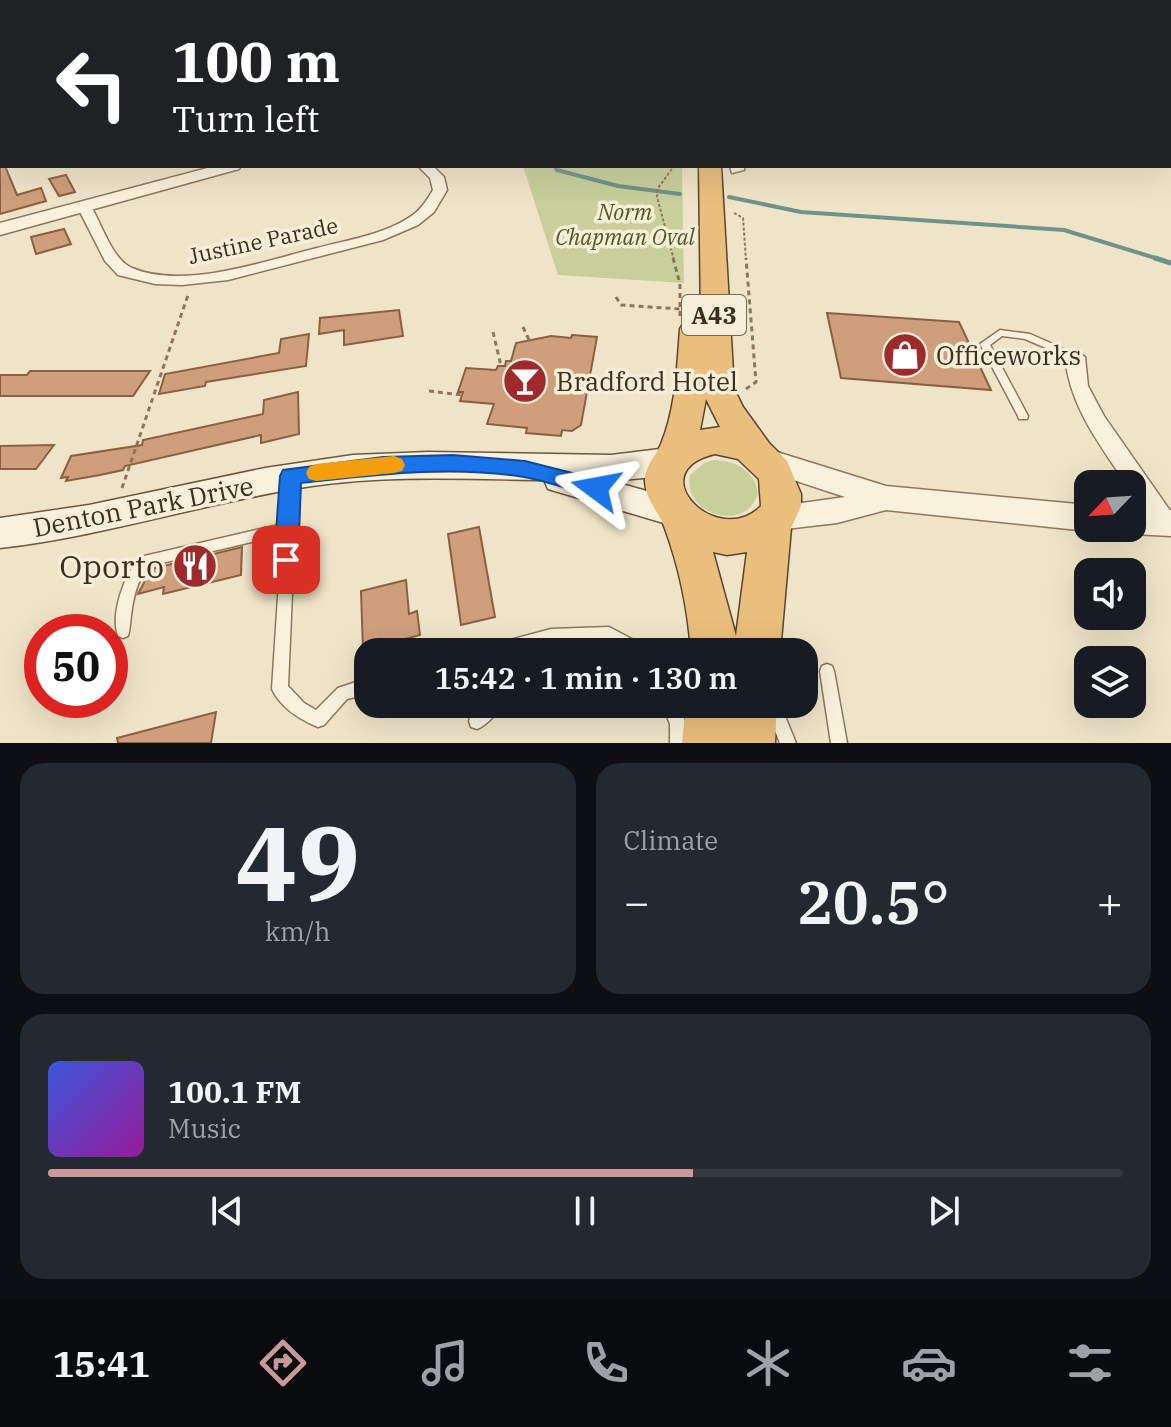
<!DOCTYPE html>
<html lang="en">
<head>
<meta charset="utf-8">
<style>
  :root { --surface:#171b24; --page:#242831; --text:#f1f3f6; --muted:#9ea1a6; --line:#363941; --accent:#cc999b }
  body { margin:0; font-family:"IBM Plex Serif",serif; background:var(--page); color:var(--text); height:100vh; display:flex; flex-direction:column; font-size:30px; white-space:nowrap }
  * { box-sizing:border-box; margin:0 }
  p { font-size:26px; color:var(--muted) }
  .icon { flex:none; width:44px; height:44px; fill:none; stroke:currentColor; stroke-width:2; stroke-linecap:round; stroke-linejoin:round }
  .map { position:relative; height:743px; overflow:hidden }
  .details { display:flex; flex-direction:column; gap:20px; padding:20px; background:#0d0f14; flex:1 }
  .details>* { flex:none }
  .banner { position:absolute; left:0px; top:0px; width:1172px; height:168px; box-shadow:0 8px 32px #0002; background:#202124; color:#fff; overflow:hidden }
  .needle { width:52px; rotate:245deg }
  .controls { position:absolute; left:1074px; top:470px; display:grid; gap:16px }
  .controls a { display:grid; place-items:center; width:72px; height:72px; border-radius:16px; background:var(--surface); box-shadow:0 8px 32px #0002; font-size:40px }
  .speed { position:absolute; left:24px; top:614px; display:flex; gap:16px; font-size:40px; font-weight:700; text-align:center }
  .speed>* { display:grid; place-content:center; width:104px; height:104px; border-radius:50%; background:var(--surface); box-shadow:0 8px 32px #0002; line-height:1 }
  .speed .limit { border:12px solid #d22; background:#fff; color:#111 }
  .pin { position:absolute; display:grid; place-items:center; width:68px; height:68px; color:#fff; margin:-34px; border-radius:16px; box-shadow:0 4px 12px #0006 }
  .me { position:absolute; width:88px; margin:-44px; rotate:283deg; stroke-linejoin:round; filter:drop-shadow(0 0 6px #0008) }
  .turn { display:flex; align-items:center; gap:28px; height:168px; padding:0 40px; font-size:36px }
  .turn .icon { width:104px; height:104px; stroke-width:2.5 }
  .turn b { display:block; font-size:56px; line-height:68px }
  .big { font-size:60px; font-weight:600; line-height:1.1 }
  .details .widget { flex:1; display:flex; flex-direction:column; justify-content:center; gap:12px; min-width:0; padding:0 28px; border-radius:24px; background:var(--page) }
  .details .dial { align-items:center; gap:0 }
  .dial b { font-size:104px; line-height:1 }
  .song { display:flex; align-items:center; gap:24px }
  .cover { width:96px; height:96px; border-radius:12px; background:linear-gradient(135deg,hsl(230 70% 55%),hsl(300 70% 35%)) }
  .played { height:8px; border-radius:4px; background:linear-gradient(90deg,var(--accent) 60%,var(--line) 60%) }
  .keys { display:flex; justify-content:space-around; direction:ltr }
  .heat { display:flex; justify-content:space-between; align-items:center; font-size:44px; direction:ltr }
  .details .tiles { flex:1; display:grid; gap:20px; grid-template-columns:1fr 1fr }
  .widget:last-child { grid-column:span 2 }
  .trip { position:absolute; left:354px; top:638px; width:464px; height:80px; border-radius:24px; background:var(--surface); box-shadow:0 8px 32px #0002; font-weight:600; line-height:80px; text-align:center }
  .dock { display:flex; height:128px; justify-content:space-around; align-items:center; background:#090b0e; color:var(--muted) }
  .dock .icon { width:56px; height:56px }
  .dock .on { color:var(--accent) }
  .dock b { font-size:36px; color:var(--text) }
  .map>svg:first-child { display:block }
  .green { fill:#c9cf9b }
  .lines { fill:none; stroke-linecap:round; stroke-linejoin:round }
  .stream-far1 { stroke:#6f938a; stroke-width:4 }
  .stream { stroke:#6f938a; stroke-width:5 }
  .building { fill:#cf9f7d; stroke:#8d5f41; stroke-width:2 }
  .service-casing { stroke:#8d765c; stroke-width:3 }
  .minor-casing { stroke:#8d765c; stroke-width:3 }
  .tertiary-casing { stroke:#8d765c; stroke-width:3 }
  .secondary-casing { stroke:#6f573f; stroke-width:3 }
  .trunk-casing { stroke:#5b4430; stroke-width:3 }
  .path-far1 { stroke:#8d765c; stroke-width:2; stroke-dasharray:3 2; stroke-linecap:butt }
  .path { stroke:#8d765c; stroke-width:3; stroke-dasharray:5 4; stroke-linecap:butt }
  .service { fill:#faf1dc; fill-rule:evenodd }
  .minor { fill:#faf1dc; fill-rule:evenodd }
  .tertiary { fill:#faf1dc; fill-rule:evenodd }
  .secondary { fill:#faf1dc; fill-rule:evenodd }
  .trunk { fill:#eabe7c; fill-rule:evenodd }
  .route { fill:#1a73e8; stroke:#114b97; stroke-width:2 }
  .slow { fill:#f59e0b }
  .labels { text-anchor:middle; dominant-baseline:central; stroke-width:7; stroke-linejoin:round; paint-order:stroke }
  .far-park-label { font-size:22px; font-style:italic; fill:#4d5a26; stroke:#f7eed8 }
  .far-street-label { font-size:22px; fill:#3d2e20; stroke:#f7eed8 }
  .shield { fill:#f7eed8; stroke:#756857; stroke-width:2 }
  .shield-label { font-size:24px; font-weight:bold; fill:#3d2e20 }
  .poi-label { font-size:26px; fill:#3d2e20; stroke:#f7eed8; text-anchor:start }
  .street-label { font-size:26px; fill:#3d2e20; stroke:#f7eed8 }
  .near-poi-label { font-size:32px; fill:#3d2e20; stroke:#f7eed8; text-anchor:end }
</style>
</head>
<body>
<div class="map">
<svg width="1171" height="743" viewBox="0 0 1171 743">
  <rect width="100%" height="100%" fill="#f0e4c8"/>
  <!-- green -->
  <g class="green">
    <path d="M523,166H682L684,283L558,275Z"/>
    <path d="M713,460C736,460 755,471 758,494C745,534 682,514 690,475L704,463Z"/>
  </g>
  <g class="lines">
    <!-- stream-far1 -->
    <g class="stream-far1">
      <path d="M555,166L557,170L618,186L680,194"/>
      <path d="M729,197L801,212L1064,230L1162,260"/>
    </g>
    <!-- stream -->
    <path class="stream" d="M1155,258L1171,263"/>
  </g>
  <!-- building -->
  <g class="building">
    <path d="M0,155L2,166H5L17,195L41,188L46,201L0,214Z"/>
    <path d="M66,175L75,192L59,196L49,179Z"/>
    <path d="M64,229L71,244L36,254L31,237Z"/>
    <path d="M399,310L403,336L344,345V330L319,334L320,318Z"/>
    <path d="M827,313L959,322L991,390L841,378Z"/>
    <path d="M309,334L306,366L206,382L205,386L159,394L165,374L279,353L281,339Z"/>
    <path d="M572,335L597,337L581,425L572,431L562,430L561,436L526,433L527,428L487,424L494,404L460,401L463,392H458L466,368L496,370L498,366H505L506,361H511L516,343L551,336L571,338Z"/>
    <path d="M30,371H150L133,396H0V375H27Z"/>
    <path d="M298,392L299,434L261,443V435L125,466L123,470L100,475L66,481L68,477L61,478L71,456L142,445L143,440L263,414L264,400Z"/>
    <path d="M54,445L36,469H0V446Z"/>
    <path d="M479,527L495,617L461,625L448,534Z"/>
    <path d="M242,547L241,575L163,594L164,587L138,594L151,569Z"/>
    <path d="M406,580L409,614L417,611L420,635L363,650L361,591Z"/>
    <path d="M216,712L211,743H118L117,738Z"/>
  </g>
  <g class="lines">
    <!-- service casing -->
    <g class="service-casing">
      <g id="service">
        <path d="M1000,330L1030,334L1078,355L1080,357L1078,359H1072L1025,339L1002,336L990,345L1028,416L1027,419H1019L1018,416L980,344Z"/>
        <path d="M291,473L295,475L297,478L288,686L304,703L316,710L338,688L368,678V694L347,699L324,725L318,727C299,719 281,708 272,689L282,535L149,566C137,580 133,598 131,616C130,623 130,629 128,636L123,638L118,636C110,613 125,574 140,557L282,524L285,478L287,475Z"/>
        <path d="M609,627L647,647L649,652H627L608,641L551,643L518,652H484L486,647L491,645L551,629Z"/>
        <path d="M827,664L832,666L834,671L847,743H831L820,671L822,666Z"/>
        <path d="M482,704H501C497,714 487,725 477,729L471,727L469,721L471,715Z"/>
        <path d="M662,704H678L686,724V743H670V724Z"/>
        <path d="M764,704H780L796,743H780Z"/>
      </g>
    </g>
    <!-- minor casing -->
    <g class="minor-casing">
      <g id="minor">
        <rect x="1170" y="81" width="1" height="6"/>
        <path d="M418,166H433L444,177L447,190L434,212L418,225L383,240L228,280L182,285L155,284L118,275L105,261L77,206L79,203H89C101,221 111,259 132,268C184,290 265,261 317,248C347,240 383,235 410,217C421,210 426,201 433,190L430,178Z"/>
        <path d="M730,166H744V170L732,173Z"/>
        <path d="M1075,351L1085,357L1088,386L1104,416L1171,512V530C1152,537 1132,501 1132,484H1126C1099,443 1070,407 1065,357Z"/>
      </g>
    </g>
    <!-- tertiary casing -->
    <g class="tertiary-casing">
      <g id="tertiary">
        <path d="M215,166H241L239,169L0,235V223Z"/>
        <path d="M764,448L886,486L1088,505V528H1095L1088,531L886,510L837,523L777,530L766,526L762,517L766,508L845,497L754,467L750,459L754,451Z"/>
        <path d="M1132,508L1171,510V536L1132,534L1121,530L1132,528Z"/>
      </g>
    </g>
    <!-- secondary casing -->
    <g class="secondary-casing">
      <path id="secondary" d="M668,448L679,452L684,461L679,470L654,477L611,481L686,502L691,512L686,522L674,526L548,489L544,480C466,479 389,475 312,486C207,502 106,536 0,548V518L89,505L265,468L353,455L428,452L611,455Z"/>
    </g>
    <!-- trunk casing -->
    <g class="trunk-casing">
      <g id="trunk">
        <path d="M699,166H721L734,389L743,407L769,443L787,461L801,494V506L791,528L780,652H691C688,610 679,566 664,526C658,511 646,500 645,482C644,466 656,456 661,444C676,408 677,367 680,329L684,322L701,321ZM706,399L720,427L700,430ZM715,454L738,459L759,479L761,506C718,550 639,472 715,454ZM713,552L727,555L747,552L736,636Z"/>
        <path d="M686,704H777L775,743H682Z"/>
      </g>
    </g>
    <!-- path-far1 -->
    <g class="path-far1">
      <path d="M734,213L743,218L746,260"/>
      <path d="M674,260L657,197L658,188L674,166"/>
    </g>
    <!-- path -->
    <g class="path">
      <path d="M673,258L680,284V317"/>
      <path d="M616,297L621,305L680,309"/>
      <path d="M523,327L529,340"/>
      <path d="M493,332L501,366"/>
      <path d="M746,389L756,382L746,258"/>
      <path d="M429,391L462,395"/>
      <path d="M122,488L188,295"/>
    </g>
    <!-- service -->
    <use href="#service" class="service"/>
    <!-- minor -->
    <use href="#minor" class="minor"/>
    <!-- tertiary -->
    <use href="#tertiary" class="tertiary"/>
    <!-- secondary -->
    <use href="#secondary" class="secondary"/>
    <!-- trunk -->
    <use href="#trunk" class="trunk"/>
  </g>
  <!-- sky -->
  <linearGradient id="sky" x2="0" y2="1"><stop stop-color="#8fbad6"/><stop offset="0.43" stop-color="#f8f3e6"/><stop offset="1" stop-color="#f8f3e6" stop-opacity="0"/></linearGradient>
  <rect width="1171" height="183" fill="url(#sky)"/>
  <!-- route -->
  <path class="route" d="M453,455L525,461L596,479L604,482L607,488L604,494L596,497C573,491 548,481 524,477C450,465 375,475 301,483L298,560L295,568L286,571L278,568L274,560L280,476L283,470L383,457Z"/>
  <!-- slow -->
  <path class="slow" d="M394,456L402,459L405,465L402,471L394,473L316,481L309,479L306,473L309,467L316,464Z"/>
  <!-- icons -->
  <defs>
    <g id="shop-disc" transform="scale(2.3)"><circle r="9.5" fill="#9e2a2b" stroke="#f7eed8"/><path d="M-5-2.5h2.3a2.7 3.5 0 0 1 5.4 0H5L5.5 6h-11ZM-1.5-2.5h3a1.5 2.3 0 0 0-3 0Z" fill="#fff"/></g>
    <g id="bar-disc" transform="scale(2.3)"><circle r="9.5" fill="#9e2a2b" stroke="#f7eed8"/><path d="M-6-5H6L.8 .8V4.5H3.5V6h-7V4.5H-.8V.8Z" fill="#fff"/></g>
    <g id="restaurant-disc" transform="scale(2.3)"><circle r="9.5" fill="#9e2a2b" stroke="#f7eed8"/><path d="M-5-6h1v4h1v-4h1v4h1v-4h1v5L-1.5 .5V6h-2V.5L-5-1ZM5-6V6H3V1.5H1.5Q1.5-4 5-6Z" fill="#fff"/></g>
  </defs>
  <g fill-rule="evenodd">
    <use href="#shop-disc" x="905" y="355"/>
    <use href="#bar-disc" x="525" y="381"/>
    <use href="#restaurant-disc" x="195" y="566"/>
  </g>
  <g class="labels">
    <!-- far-park labels -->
    <g class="far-park-label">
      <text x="625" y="211">Norm<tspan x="625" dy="25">Chapman Oval</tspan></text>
    </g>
    <!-- far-street labels -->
    <g class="far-street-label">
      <text transform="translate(263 240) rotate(-12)">Justine Parade</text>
    </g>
    <!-- shield labels -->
    <rect class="shield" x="682" y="295" width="64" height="40" rx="6"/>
    <g class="shield-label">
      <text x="714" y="315">A43</text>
    </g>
    <!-- poi labels -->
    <g class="poi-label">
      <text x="936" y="355">Officeworks</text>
      <text x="556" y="381">Bradford Hotel</text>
    </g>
    <!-- street labels -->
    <g class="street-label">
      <text transform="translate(143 506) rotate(-11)">Denton Park Drive</text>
    </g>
    <!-- near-poi labels -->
    <g class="near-poi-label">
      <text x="164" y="566">Oporto</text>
    </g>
  </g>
</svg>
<div class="controls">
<a><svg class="needle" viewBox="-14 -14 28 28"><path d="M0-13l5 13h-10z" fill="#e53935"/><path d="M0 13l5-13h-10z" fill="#9ea1a6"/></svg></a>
<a><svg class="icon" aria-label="sound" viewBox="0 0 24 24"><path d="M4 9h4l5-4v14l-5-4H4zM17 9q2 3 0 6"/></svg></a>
<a><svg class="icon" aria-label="layers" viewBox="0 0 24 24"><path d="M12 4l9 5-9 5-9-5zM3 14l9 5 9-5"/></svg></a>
</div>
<div class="speed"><div class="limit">50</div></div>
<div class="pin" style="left:286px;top:560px;background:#d93025"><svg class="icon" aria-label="arrive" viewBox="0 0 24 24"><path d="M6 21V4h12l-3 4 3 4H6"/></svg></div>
<svg class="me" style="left:596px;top:488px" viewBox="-20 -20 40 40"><path d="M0-17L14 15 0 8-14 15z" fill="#1a73e8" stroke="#fff" stroke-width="4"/></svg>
<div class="trip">15:42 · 1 min · 130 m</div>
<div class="banner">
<div class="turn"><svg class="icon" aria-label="left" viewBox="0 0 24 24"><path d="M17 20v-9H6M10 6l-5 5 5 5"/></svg><div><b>100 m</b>Turn left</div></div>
</div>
</div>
<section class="details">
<div class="tiles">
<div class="widget dial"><b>49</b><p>km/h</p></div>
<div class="widget"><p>Climate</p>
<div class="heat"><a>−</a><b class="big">20.5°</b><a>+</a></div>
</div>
<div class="widget">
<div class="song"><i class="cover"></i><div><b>100.1 FM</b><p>Music</p></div></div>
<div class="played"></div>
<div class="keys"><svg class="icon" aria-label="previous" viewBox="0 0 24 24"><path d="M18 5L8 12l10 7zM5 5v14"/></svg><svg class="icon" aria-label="pause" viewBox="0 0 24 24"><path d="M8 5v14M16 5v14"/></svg><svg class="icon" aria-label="next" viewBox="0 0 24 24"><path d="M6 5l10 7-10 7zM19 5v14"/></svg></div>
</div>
</div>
</section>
<nav class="dock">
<b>15:41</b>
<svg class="icon on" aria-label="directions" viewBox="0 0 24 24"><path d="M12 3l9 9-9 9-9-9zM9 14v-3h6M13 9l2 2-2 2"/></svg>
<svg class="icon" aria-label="music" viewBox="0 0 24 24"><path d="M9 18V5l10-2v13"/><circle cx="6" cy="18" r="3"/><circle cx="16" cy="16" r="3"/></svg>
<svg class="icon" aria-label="phone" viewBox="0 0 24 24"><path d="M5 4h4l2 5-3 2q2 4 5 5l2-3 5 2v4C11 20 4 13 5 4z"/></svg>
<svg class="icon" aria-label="climate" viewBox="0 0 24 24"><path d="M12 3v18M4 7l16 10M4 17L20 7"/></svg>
<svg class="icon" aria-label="car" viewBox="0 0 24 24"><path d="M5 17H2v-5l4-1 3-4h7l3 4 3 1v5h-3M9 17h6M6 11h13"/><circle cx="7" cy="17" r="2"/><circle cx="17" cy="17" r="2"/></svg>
<svg class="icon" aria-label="filters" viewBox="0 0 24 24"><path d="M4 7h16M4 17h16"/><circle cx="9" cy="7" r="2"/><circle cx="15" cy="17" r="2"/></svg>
</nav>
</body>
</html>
